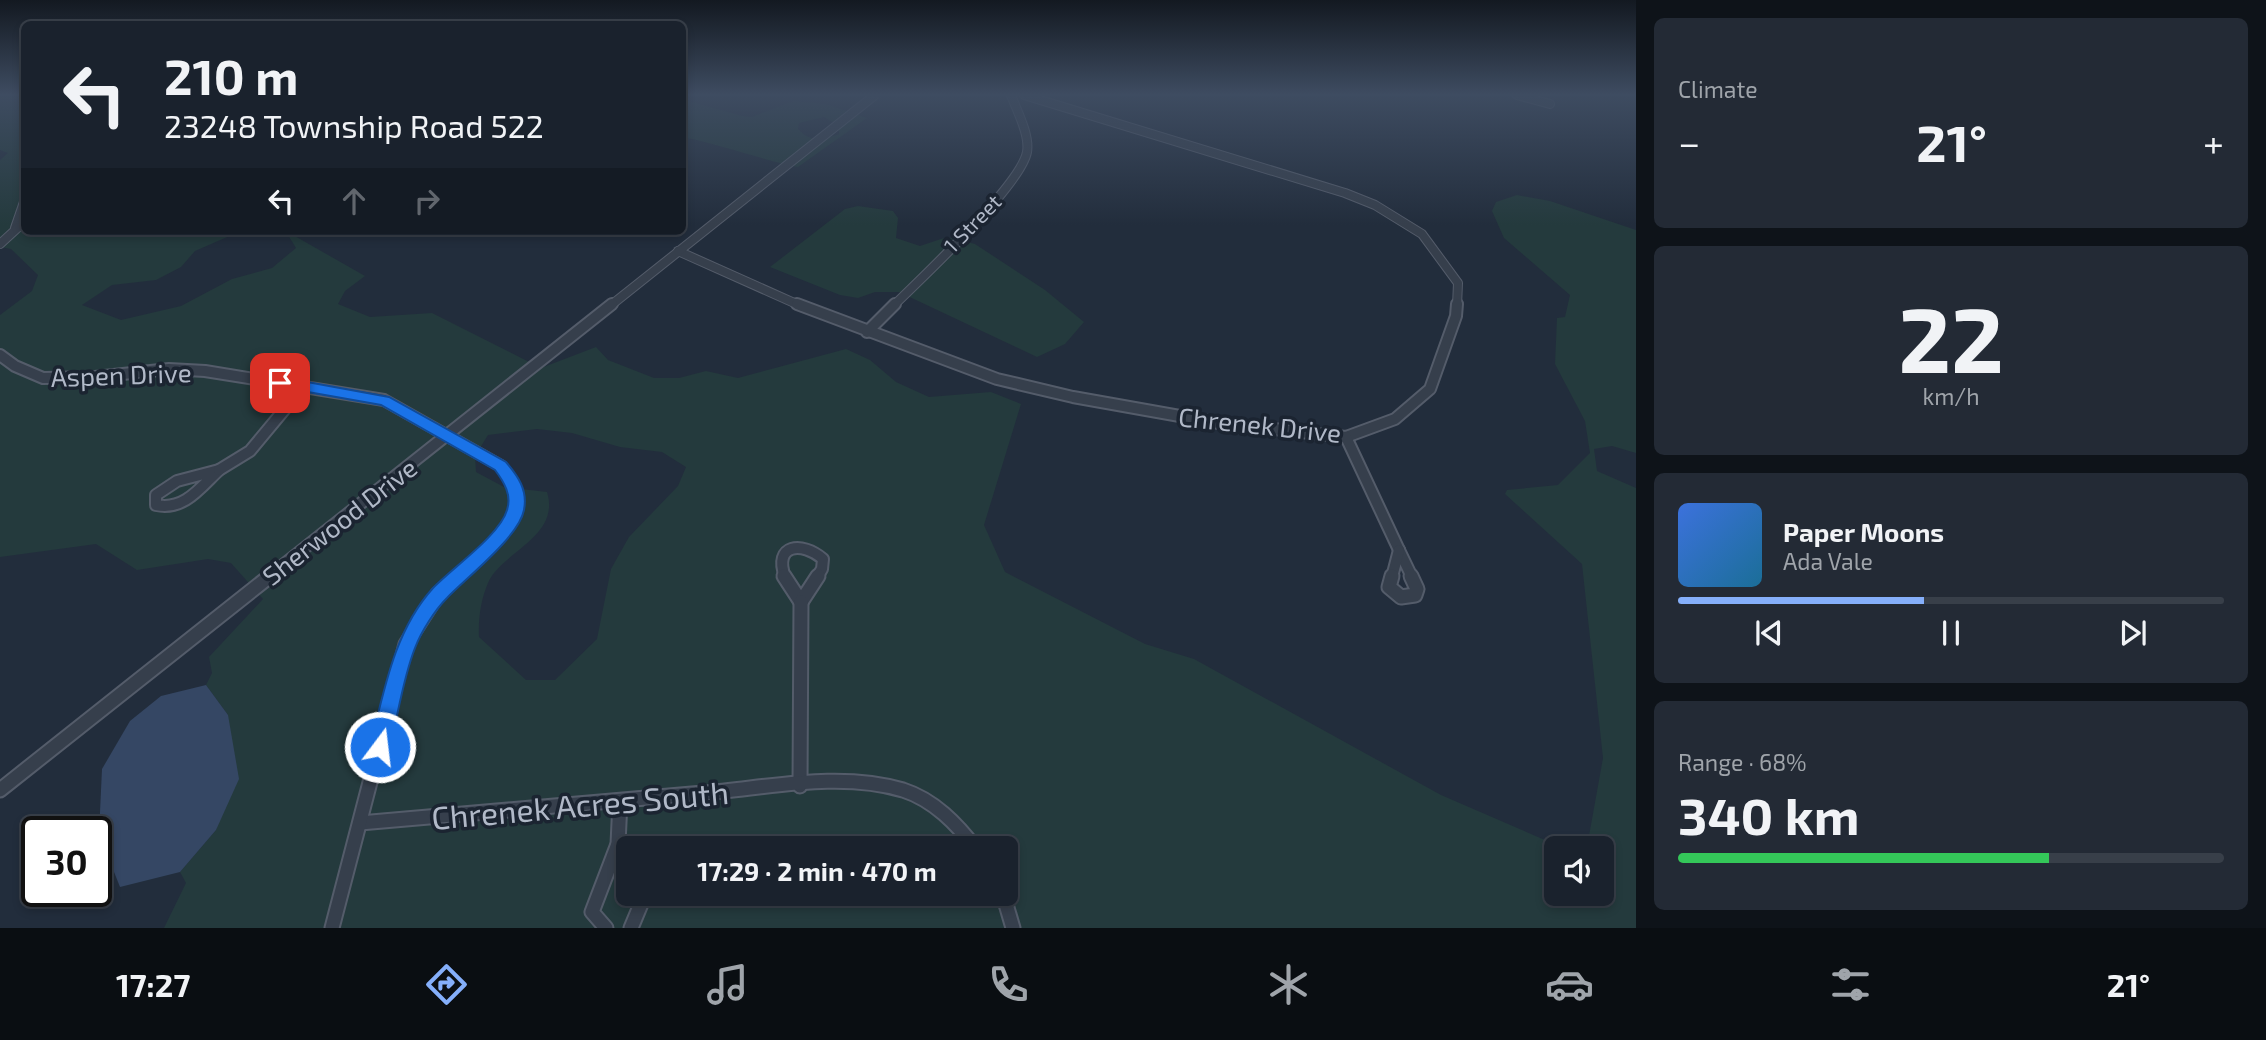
<!DOCTYPE html>
<html lang="en">
<head>
<meta charset="utf-8">
<style>
  :root { --surface:#1a222d; --page:#232a35; --text:#f1f3f6; --muted:#9fa4aa; --line:#383f49; --accent:#85affa }
  body { margin:0; font-family:"Exo 2",sans-serif; background:var(--page); color:var(--text); height:100vh; display:flex; flex-direction:column; font-size:26px; white-space:nowrap }
  * { box-sizing:border-box; margin:0 }
  p { font-size:23px; color:var(--muted) }
  .icon { flex:none; width:38px; height:38px; fill:none; stroke:currentColor; stroke-width:2; stroke-linecap:round; stroke-linejoin:round }
  .map { position:relative; flex:1; overflow:hidden }
  .details { display:flex; flex-direction:column; gap:18px; padding:18px; background:#0e1319; width:630px }
  .details>* { flex:none }
  .banner { position:absolute; left:21px; top:21px; width:665px; height:214px; border-radius:10px; box-shadow:0 4px 10px #0003,0 0 0 2px var(--line); background:#1a222d; color:var(--text); overflow:hidden }
  .fabs { position:absolute; left:1544px; top:836px; display:grid; gap:14px }
  .fabs a { display:grid; place-items:center; width:70px; height:70px; border-radius:10px; background:var(--surface); box-shadow:0 4px 10px #0003,0 0 0 2px var(--line); font-size:35px }
  .speed { position:absolute; left:21px; top:816px; display:flex; gap:14px; font-size:35px; font-weight:700; text-align:center }
  .speed>* { display:grid; place-content:center; width:91px; height:91px; border-radius:50%; background:var(--surface); box-shadow:0 4px 10px #0003,0 0 0 2px var(--line); line-height:1 }
  .speed .limit { border:4px solid #111; border-radius:10px; background:#fff; color:#111 }
  .pin { position:absolute; display:grid; place-items:center; width:60px; height:60px; color:#fff; margin:-30px; border-radius:14px; box-shadow:0 4px 10px #0006 }
  .me { position:absolute; width:77px; margin:-38px; rotate:15deg; stroke-linejoin:round; filter:drop-shadow(0 0 5px #0008) }
  .turn { display:flex; align-items:center; gap:24px; height:147px; padding:0 28px; font-size:32px }
  .turn .icon { width:91px; height:91px; stroke-width:2.5 }
  .turn b { display:block; font-size:49px; line-height:60px }
  .lanes { display:flex; align-items:center; height:66px; padding:0 28px; background:#0003; justify-content:center; gap:35px; direction:ltr }
  .lanes .off { opacity:.35 }
  .big { font-size:52px; font-weight:700; line-height:1.1 }
  .details .widget { flex:1; display:flex; flex-direction:column; justify-content:center; gap:10px; min-width:0; padding:0 24px; border-radius:10px; background:var(--page) }
  .details .dial { align-items:center; gap:0 }
  .dial b { font-size:91px; line-height:1 }
  .song { display:flex; align-items:center; gap:21px }
  .cover { width:84px; height:84px; border-radius:10px; background:linear-gradient(135deg,hsl(220 70% 55%),hsl(200 70% 35%)) }
  .played { height:7px; border-radius:4px; background:linear-gradient(90deg,var(--accent) 45%,var(--line) 45%) }
  .keys { display:flex; justify-content:space-around; direction:ltr }
  .heat { display:flex; justify-content:space-between; align-items:center; font-size:38px; direction:ltr }
  .charge { height:10px; border-radius:5px; background:linear-gradient(90deg,#34c759 68%,var(--line) 0) }
  .trip { position:absolute; left:616px; top:836px; width:402px; height:70px; border-radius:10px; background:var(--surface); box-shadow:0 4px 10px #0003,0 0 0 2px var(--line); font-weight:700; line-height:70px; text-align:center }
  .tabs { display:flex; height:112px; justify-content:space-around; align-items:center; background:#0a0e12; color:var(--muted) }
  .tabs .icon { width:49px; height:49px }
  .tabs .selected { color:var(--accent) }
  .tabs b { font-size:32px; color:var(--text) }
  main { display:flex; flex:1; min-height:0 }
  .map>svg:first-child { display:block }
  .green { fill:#243a3d; fill-rule:evenodd }
  .water { fill:#354764 }
  .lines { fill:none; stroke-linecap:round; stroke-linejoin:round }
  .minor-far2-casing { stroke:#545c6a; stroke-width:10 }
  .minor-far1-casing { stroke:#545c6a; stroke-width:14 }
  .minor-casing { stroke:#545c6a; stroke-width:17 }
  .minor-far2 { stroke:#363f4c; stroke-width:8 }
  .minor-far1 { stroke:#363f4c; stroke-width:10 }
  .minor { stroke:#363f4c; stroke-width:13 }
  .route { fill:#1a73e8; stroke:#114b97; stroke-width:2 }
  .labels { text-anchor:middle; dominant-baseline:central; stroke-width:7; stroke-linejoin:round; paint-order:stroke }
  .far-street-label { font-size:21px; fill:#b1b9c8; stroke:#1b2431 }
  .street-label { font-size:26px; fill:#b1b9c8; stroke:#1b2431 }
  .near-street-label { font-size:32px; fill:#b1b9c8; stroke:#1b2431 }
</style>
</head>
<body>
<main>
<div class="map">
<svg width="1636" height="928" viewBox="0 0 1636 928">
  <rect width="100%" height="100%" fill="#222d3c"/>
  <!-- green -->
  <g class="green">
    <path d="M0,95H24V231H286L365,276L345,291L338,304L370,317L432,313L541,368L596,347L608,360L654,378H679L706,371L738,378L846,349L870,360L896,382L929,397L991,392L1021,404L984,525L1005,572L1145,644L1194,659L1441,795L1561,847H1587L1603,758L1582,564L1505,494L1507,490L1558,485L1590,453L1585,421L1555,364L1557,318L1565,317L1570,295L1504,238L1492,211L1496,202L1517,195L1550,201L1636,230V453L1612,446L1594,449L1597,471L1636,488V928H164L186,883L180,872L216,830L228,715L206,685L212,673L209,657L263,599L231,563L208,559L137,570L96,544L0,557V315L32,291L38,275L11,249L0,247V160L8,153L0,150ZM241,231H269L288,235L296,248L272,268L232,279L181,306L121,320L82,305L112,285L156,280L181,267L195,251ZM537,429L572,433L620,447L662,452L686,467L678,486L629,537L611,569L597,639L555,680H526L479,637C478,619 481,599 488,583C501,552 561,537 547,492L504,487L476,472L475,456L488,435ZM628,849H1006V894H628ZM1556,849H1601V894H1556Z"/>
    <path d="M682,99L742,116L752,117L793,101L826,104L867,118L798,167C759,159 722,145 683,137ZM824,117L839,126V134C823,140 811,143 798,129L799,123Z"/>
    <path d="M858,206L893,211L898,218L896,238L920,246L947,237L975,244L1045,290L1084,322L1065,344L1037,357L899,292H875L858,298L840,295L770,267L845,209Z"/>
  </g>
  <!-- water -->
  <path class="water" d="M206,685L228,715L239,779L216,830L180,872L120,887L99,834L102,769L130,721L161,696Z"/>
  <g class="lines">
    <!-- minor-far2 casing -->
    <g class="minor-far2-casing">
      <g id="minor-far2">
        <path d="M1024,95L1345,193L1375,205L1422,234L1458,283L1457,306"/>
        <path d="M1517,95L1550,104"/>
        <path d="M15,228L24,202"/>
        <path d="M0,244L24,222"/>
        <path d="M678,251L801,306"/>
        <path d="M610,306L875,95"/>
        <path d="M893,306C921,279 1021,185 1027,152C1030,135 1017,111 1011,95"/>
      </g>
    </g>
    <!-- minor-far1 casing -->
    <g class="minor-far1-casing">
      <g id="minor-far1">
        <path d="M797,304L997,379L1073,397L1219,423L1346,437L1395,419L1430,389L1456,316L1457,304"/>
        <path d="M867,332L895,304"/>
        <path d="M0,355L15,366L43,378L95,377L169,369L205,371L384,400L501,466C511,478 521,495 516,512C510,532 471,563 456,577"/>
        <path d="M1346,437L1399,550"/>
        <path d="M219,470C200,488 184,511 156,505V495L177,481Z"/>
        <path d="M219,470L250,451L304,386"/>
        <path d="M1399,550L1412,577"/>
        <path d="M268,577L612,304"/>
        <path d="M785,577C773,544 802,541 823,559L822,569L817,577"/>
        <path d="M1392,577L1399,550"/>
      </g>
    </g>
    <!-- minor casing -->
    <g class="minor-casing">
      <g id="minor">
        <path d="M784,576L801,602"/>
        <path d="M1392,576L1389,587L1401,597L1415,595L1417,589L1411,576"/>
        <path d="M801,602L818,576"/>
        <path d="M800,786L801,602"/>
        <path d="M0,790L270,576"/>
        <path d="M360,823C474,813 589,803 703,793C767,788 839,771 903,790C934,800 957,824 976,849"/>
        <path d="M618,844L628,871"/>
        <path d="M1003,894L1013,928"/>
        <path d="M332,928L406,644L438,594L458,576"/>
        <path d="M606,928L592,912L618,844L620,801"/>
        <path d="M631,928L641,904L637,894"/>
      </g>
    </g>
    <!-- minor-far2 -->
    <use href="#minor-far2" class="minor-far2"/>
    <!-- minor-far1 -->
    <use href="#minor-far1" class="minor-far1"/>
    <!-- minor -->
    <use href="#minor" class="minor"/>
  </g>
  <!-- sky -->
  <linearGradient id="sky" x2="0" y2="1"><stop stop-color="#131921"/><stop offset="0.42" stop-color="#3e4c61"/><stop offset="1" stop-color="#3e4c61" stop-opacity="0"/></linearGradient>
  <rect width="1636" height="225" fill="url(#sky)"/>
  <!-- route -->
  <path class="route" d="M280,377L389,397L506,462C518,476 528,490 524,510C519,537 466,578 447,598C435,610 421,632 415,648C403,678 398,715 390,747L387,753L380,756L373,753L370,747C384,691 394,631 433,588C452,568 500,535 507,510C512,495 504,482 495,470L381,405L274,386L272,383Z"/>
  <g class="labels">
    <!-- far-street labels -->
    <g class="far-street-label">
      <text transform="translate(972 223) rotate(-46)">1 Street</text>
    </g>
    <!-- street labels -->
    <g class="street-label">
      <text transform="translate(121 374) rotate(-2)">Aspen Drive</text>
      <text transform="translate(1260 424) rotate(6)">Chrenek Drive</text>
      <text transform="translate(339 521) rotate(-38)">Sherwood Drive</text>
    </g>
    <!-- near-street labels -->
    <g class="near-street-label">
      <text transform="translate(580 804) rotate(-5)">Chrenek Acres South</text>
    </g>
  </g>
</svg>
<div class="fabs">
<a><svg class="icon" aria-label="sound" viewBox="0 0 24 24"><path d="M4 9h4l5-4v14l-5-4H4zM17 9q2 3 0 6"/></svg></a>
</div>
<div class="speed"><div class="limit">30</div></div>
<div class="pin" style="left:280px;top:383px;background:#d93025"><svg class="icon" aria-label="arrive" viewBox="0 0 24 24"><path d="M6 21V4h12l-3 4 3 4H6"/></svg></div>
<svg class="me" style="left:380px;top:747px" viewBox="-20 -20 40 40"><circle r="17" fill="#1a73e8" stroke="#fff" stroke-width="3"/><path d="M0-11L8 9 0 5-8 9z" fill="#fff"/></svg>
<div class="trip">17:29 · 2 min · 470 m</div>
<div class="banner">
<div class="turn"><svg class="icon" aria-label="left" viewBox="0 0 24 24"><path d="M17 20v-9H6M10 6l-5 5 5 5"/></svg><div><b>210 m</b>23248 Township Road 522</div></div>
<div class="lanes"><svg class="icon" aria-label="left" viewBox="0 0 24 24"><path d="M17 20v-9H6M10 6l-5 5 5 5"/></svg><svg class="icon off" aria-label="ahead" viewBox="0 0 24 24"><path d="M12 20V5M6 11l6-6 6 6"/></svg><svg class="icon off" aria-label="right" viewBox="0 0 24 24"><path d="M7 20v-9h11M14 6l5 5-5 5"/></svg></div>
</div>
</div>
<section class="details">
<div class="widget"><p>Climate</p>
<div class="heat"><a>−</a><b class="big">21°</b><a>+</a></div>
</div>
<div class="widget dial"><b>22</b><p>km/h</p></div>
<div class="widget">
<div class="song"><i class="cover"></i><div><b>Paper Moons</b><p>Ada Vale</p></div></div>
<div class="played"></div>
<div class="keys"><svg class="icon" aria-label="previous" viewBox="0 0 24 24"><path d="M18 5L8 12l10 7zM5 5v14"/></svg><svg class="icon" aria-label="pause" viewBox="0 0 24 24"><path d="M8 5v14M16 5v14"/></svg><svg class="icon" aria-label="next" viewBox="0 0 24 24"><path d="M6 5l10 7-10 7zM19 5v14"/></svg></div>
</div>
<div class="widget"><p>Range · 68%</p><b class="big">340 km</b><div class="charge"></div></div>
</section>
</main>
<nav class="tabs">
<b>17:27</b>
<svg class="icon selected" aria-label="directions" viewBox="0 0 24 24"><path d="M12 3l9 9-9 9-9-9zM9 14v-3h6M13 9l2 2-2 2"/></svg>
<svg class="icon" aria-label="music" viewBox="0 0 24 24"><path d="M9 18V5l10-2v13"/><circle cx="6" cy="18" r="3"/><circle cx="16" cy="16" r="3"/></svg>
<svg class="icon" aria-label="phone" viewBox="0 0 24 24"><path d="M5 4h4l2 5-3 2q2 4 5 5l2-3 5 2v4C11 20 4 13 5 4z"/></svg>
<svg class="icon" aria-label="climate" viewBox="0 0 24 24"><path d="M12 3v18M4 7l16 10M4 17L20 7"/></svg>
<svg class="icon" aria-label="car" viewBox="0 0 24 24"><path d="M5 17H2v-5l4-1 3-4h7l3 4 3 1v5h-3M9 17h6M6 11h13"/><circle cx="7" cy="17" r="2"/><circle cx="17" cy="17" r="2"/></svg>
<svg class="icon" aria-label="filters" viewBox="0 0 24 24"><path d="M4 7h16M4 17h16"/><circle cx="9" cy="7" r="2"/><circle cx="15" cy="17" r="2"/></svg>
<b>21°</b>
</nav>
</body>
</html>
